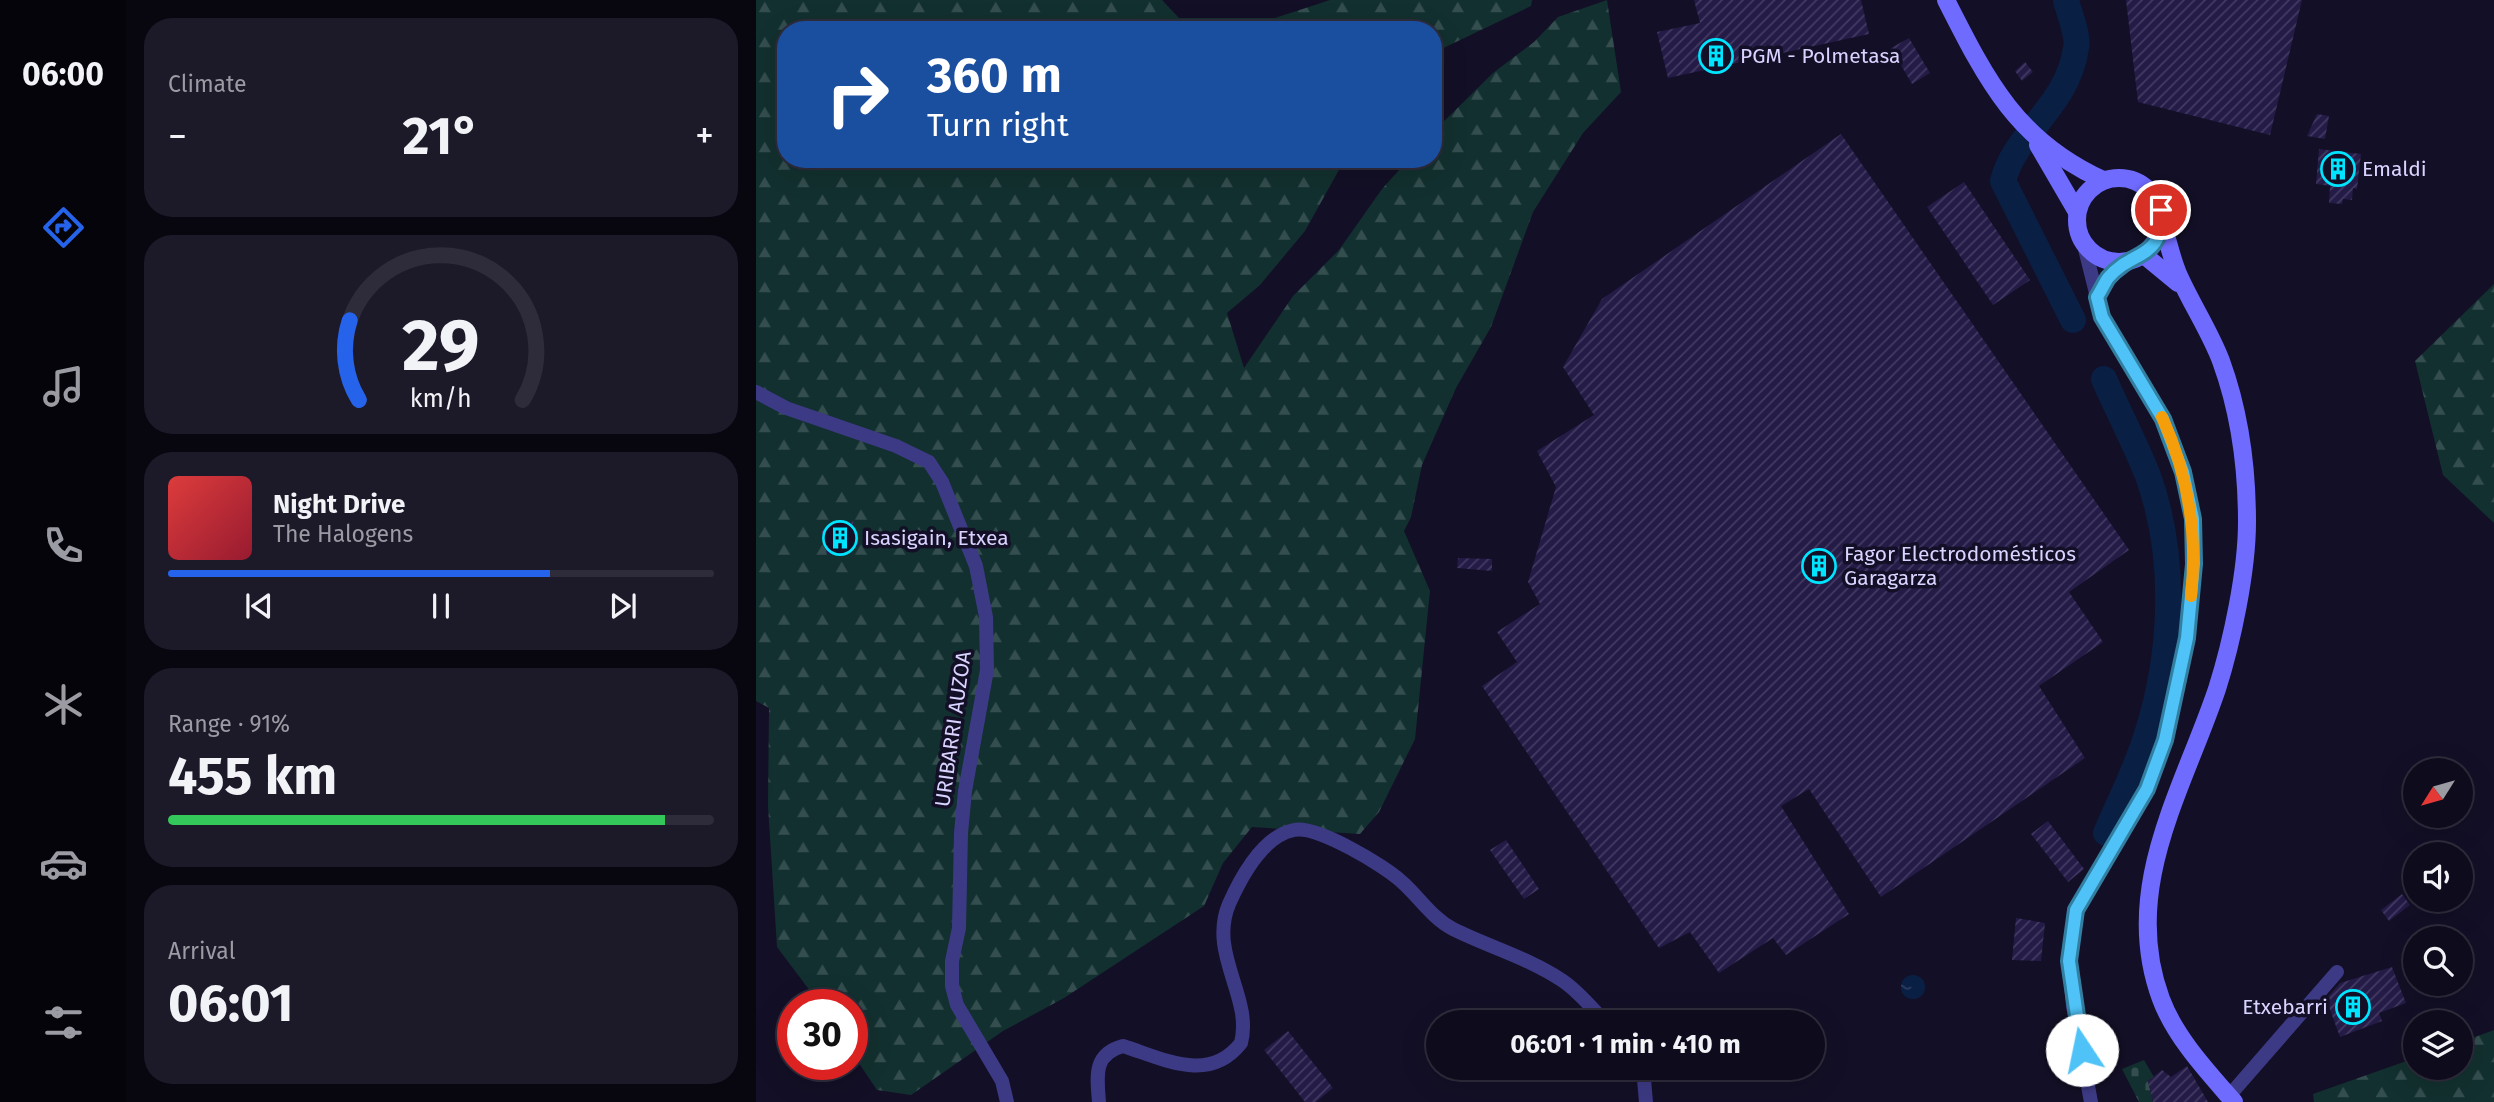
<!DOCTYPE html>
<html lang="en">
<head>
<meta charset="utf-8">
<style>
  :root { --surface:#0e0b1c; --page:#1c1929; --text:#f1f3f6; --muted:#9b9ba3; --line:#2e2b3b; --accent:#2563eb }
  body { margin:0; font-family:"Fira Sans",sans-serif; background:var(--page); color:var(--text); height:100vh; display:flex; flex-direction:column; font-size:26px; white-space:nowrap }
  * { box-sizing:border-box; margin:0 }
  p { font-size:23px; color:var(--muted) }
  .icon { flex:none; width:38px; height:38px; fill:none; stroke:currentColor; stroke-width:2; stroke-linecap:round; stroke-linejoin:round }
  .map { position:relative; flex:1; overflow:hidden }
  .panel { display:flex; flex-direction:column; gap:18px; padding:18px; background:#08060f; width:630px }
  .panel>* { flex:none }
  .guide { position:absolute; left:21px; top:21px; width:665px; height:147px; border-radius:28px; box-shadow:0 7px 28px #0002,0 0 0 2px var(--line); background:#1a4fa0; color:#fff; overflow:hidden }
  .needle { width:46px; rotate:233deg }
  .controls { position:absolute; left:1647px; top:758px; display:grid; gap:14px }
  .controls a { display:grid; place-items:center; width:70px; height:70px; border-radius:50%; background:var(--surface); box-shadow:0 7px 28px #0002,0 0 0 2px var(--line); font-size:35px }
  .speed { position:absolute; left:21px; top:989px; display:flex; gap:14px; font-size:35px; font-weight:700; text-align:center }
  .speed>* { display:grid; place-content:center; width:91px; height:91px; border-radius:50%; background:var(--surface); box-shadow:0 7px 28px #0002,0 0 0 2px var(--line); line-height:1 }
  .speed .limit { border:10px solid #d22; background:#fff; color:#111 }
  .pin { position:absolute; display:grid; place-items:center; width:60px; height:60px; color:#fff; margin:-30px; border:4px solid #fff; border-radius:50%; box-shadow:0 2px 7px #0007 }
  .me { position:absolute; width:77px; margin:-38px; rotate:349deg; stroke-linejoin:round; filter:drop-shadow(0 0 5px #0008) }
  .turn { display:flex; align-items:center; gap:24px; height:147px; padding:0 35px; font-size:32px }
  .turn .icon { width:91px; height:91px; stroke-width:2.5 }
  .turn b { display:block; font-size:49px; line-height:60px }
  .big { font-size:52px; font-weight:700; line-height:1.1 }
  .panel .tile { flex:1; display:flex; flex-direction:column; justify-content:center; gap:10px; min-width:0; padding:0 24px; border-radius:28px; background:var(--page) }
  .panel .dial { align-items:center; gap:0 }
  .dial svg { height:182px; overflow:visible; fill:none; stroke:var(--line); stroke-width:7; stroke-linecap:round; text-anchor:middle }
  .dial text { fill:var(--text); stroke:none }
  .song { display:flex; align-items:center; gap:21px }
  .cover { width:84px; height:84px; border-radius:10px; background:linear-gradient(135deg,hsl(0 70% 55%),hsl(350 70% 35%)) }
  .played { height:7px; border-radius:4px; background:linear-gradient(90deg,var(--accent) 70%,var(--line) 70%) }
  .keys { display:flex; justify-content:space-around; direction:ltr }
  .heat { display:flex; justify-content:space-between; align-items:center; font-size:38px; direction:ltr }
  .charge { height:10px; border-radius:5px; background:linear-gradient(90deg,#34c759 91%,var(--line) 0) }
  .trip { position:absolute; left:670px; top:1010px; width:399px; height:70px; border-radius:35px; background:var(--surface); box-shadow:0 7px 28px #0002,0 0 0 2px var(--line); font-weight:700; line-height:70px; text-align:center }
  main { display:flex; flex:1; min-height:0 }
  .tab-bar { display:flex; flex-direction:column; width:126px; justify-content:space-around; align-items:center; background:#06040b; color:var(--muted) }
  .tab-bar .icon { width:49px; height:49px }
  .tab-bar .current { color:var(--accent) }
  .tab-bar b { font-size:32px; color:var(--text) }
  .map>svg:first-child { display:block }
  .forest { fill:url(#forest-firs) }
  .cemetery { fill:url(#cemetery-stones) }
  .water { fill:url(#water-ripples) }
  .lines { fill:none; stroke-linecap:round; stroke-linejoin:round }
  .river { stroke:#0a1f44; stroke-width:26 }
  .building { fill:url(#building-hatch) }
  .minor { stroke:#3d3a85; stroke-width:14 }
  .secondary { stroke:#6f6bff; stroke-width:18 }
  .route-casing { stroke:#337fa1; stroke-width:18 }
  .route { stroke:#4fc3f7; stroke-width:12 }
  .slow { stroke:#f59e0b; stroke-width:12 }
  .labels { text-anchor:middle; dominant-baseline:central; stroke-width:7; stroke-linejoin:round; paint-order:stroke }
  .poi-label { font-size:21px; fill:#d9d4ff; stroke:#130f26; text-anchor:start }
  .street-label { font-size:21px; fill:#d9d4ff; stroke:#130f26 }
</style>
</head>
<body>
<main>
<nav class="tab-bar">
<b>06:00</b>
<svg class="icon current" aria-label="directions" viewBox="0 0 24 24"><path d="M12 3l9 9-9 9-9-9zM9 14v-3h6M13 9l2 2-2 2"/></svg>
<svg class="icon" aria-label="music" viewBox="0 0 24 24"><path d="M9 18V5l10-2v13"/><circle cx="6" cy="18" r="3"/><circle cx="16" cy="16" r="3"/></svg>
<svg class="icon" aria-label="phone" viewBox="0 0 24 24"><path d="M5 4h4l2 5-3 2q2 4 5 5l2-3 5 2v4C11 20 4 13 5 4z"/></svg>
<svg class="icon" aria-label="climate" viewBox="0 0 24 24"><path d="M12 3v18M4 7l16 10M4 17L20 7"/></svg>
<svg class="icon" aria-label="car" viewBox="0 0 24 24"><path d="M5 17H2v-5l4-1 3-4h7l3 4 3 1v5h-3M9 17h6M6 11h13"/><circle cx="7" cy="17" r="2"/><circle cx="17" cy="17" r="2"/></svg>
<svg class="icon" aria-label="filters" viewBox="0 0 24 24"><path d="M4 7h16M4 17h16"/><circle cx="9" cy="7" r="2"/><circle cx="15" cy="17" r="2"/></svg>
</nav>
<section class="panel">
<div class="tile"><p>Climate</p>
<div class="heat"><a>−</a><b class="big">21°</b><a>+</a></div>
</div>
<div class="tile dial"><svg viewBox="0 0 100 80">
<path d="M14 69A42 42 0 1 1 86 69"/>
<path d="M14 69A42 42 0 0 1 10 34" stroke="#2563eb"/>
<text x="50" y="56" font-size="32" font-weight="700">29</text>
<text x="50" y="72" font-size="11">km/h</text>
</svg></div>
<div class="tile">
<div class="song"><i class="cover"></i><div><b>Night Drive</b><p>The Halogens</p></div></div>
<div class="played"></div>
<div class="keys"><svg class="icon" aria-label="previous" viewBox="0 0 24 24"><path d="M18 5L8 12l10 7zM5 5v14"/></svg><svg class="icon" aria-label="pause" viewBox="0 0 24 24"><path d="M8 5v14M16 5v14"/></svg><svg class="icon" aria-label="next" viewBox="0 0 24 24"><path d="M6 5l10 7-10 7zM19 5v14"/></svg></div>
</div>
<div class="tile"><p>Range · 91%</p><b class="big">455 km</b><div class="charge"></div></div>
<div class="tile"><p>Arrival</p><b class="big">06:01</b></div>
</section>
<div class="map">
<svg width="1738" height="1102" viewBox="0 0 1738 1102">
  <defs>
    <pattern id="forest-firs" width="22" height="20" patternUnits="userSpaceOnUse" patternTransform="scale(1.75)"><rect width="22" height="20" fill="#12302f"/><path d="M5 1l3.5 6h-7zM16 11l3.5 6h-7z" fill="#344d4e"/></pattern>
    <pattern id="cemetery-stones" width="16" height="16" patternUnits="userSpaceOnUse" patternTransform="scale(1.75)"><rect width="16" height="16" fill="#12302f"/><path d="M2 7V4a2 2 0 0 1 4 0v3zM10 15v-3a2 2 0 0 1 4 0v3z" fill="#344d4e"/></pattern>
    <pattern id="water-ripples" width="26" height="14" patternUnits="userSpaceOnUse" patternTransform="scale(1.75)"><rect width="26" height="14" fill="#0a1f44"/><path d="M2 4q2-2 4 0t4 0M15 11q2-2 4 0t4 0" fill="none" stroke="#2d3f60"/></pattern>
    <pattern id="building-hatch" width="6" height="6" patternUnits="userSpaceOnUse" patternTransform="scale(1.75)"><rect width="6" height="6" fill="#241b47"/><path d="M-1 1l2-2M0 6l6-6M5 7l2-2" fill="none" stroke="#433b63"/></pattern>
  </defs>
  <rect width="100%" height="100%" fill="#130f26"/>
  <!-- forest -->
  <g class="forest">
    <path d="M0,0H406L423,18H519L574,0H776L775,6L677,53V30H30V159H589L549,231L504,285L471,313L488,368L537,296L583,250L626,189L653,159H677V132L737,73L778,42L802,17L851,0L865,92L827,133L777,212L735,327L700,388L666,465L655,517L648,531L674,591L659,739L623,812L604,834L496,827L467,863L448,906L308,998L247,1031L155,1095L121,1090L96,1053V1004H64L21,947L12,806L13,708L0,701Z"/>
    <path d="M1738,284V523L1687,475L1659,361Z"/>
    <path d="M1738,1030V1102H1558L1557,1094L1659,1058V1068H1704L1705,1042Z"/>
  </g>
  <!-- cemetery -->
  <path class="cemetery" d="M1388,1060L1398,1077L1392,1081L1397,1102H1383L1366,1069Z"/>
  <!-- water -->
  <circle class="water" cx="1157" cy="987" r="12"/>
  <g class="lines">
    <!-- river -->
    <g class="river">
      <path d="M1310,0C1313,14 1323,35 1320,48C1312,106 1259,133 1247,181L1317,320"/>
      <path d="M1348,379C1362,411 1379,443 1392,476C1421,556 1417,653 1391,734C1381,768 1364,800 1350,833"/>
    </g>
  </g>
  <!-- building -->
  <g class="building">
    <path d="M938,0H1105L1113,34L912,78L901,32L944,23Z"/>
    <path d="M1370,0H1546L1514,135L1382,102Z"/>
    <path d="M1153,38L1174,73L1156,84L1135,48Z"/>
    <path d="M1269,62L1277,72L1266,81L1259,71Z"/>
    <path d="M1561,114L1573,116L1569,139L1551,136Z"/>
    <path d="M1085,134L1373,550L1313,592L1347,642L1283,686L1329,758L1125,897L1053,789L1025,806L1093,914L1030,955L1017,938L963,973L934,932L903,948L726,686L761,662L741,632L784,604L772,582L800,487L781,451L838,415L807,367L846,299Z"/>
    <path d="M1563,149L1605,154L1601,189L1597,188L1596,200L1587,199L1586,204L1573,203L1574,186L1560,184Z"/>
    <path d="M1208,182L1274,280L1237,305L1171,207Z"/>
    <path d="M97,521L103,546L71,555L65,530Z"/>
    <path d="M702,558L736,559V571L701,568Z"/>
    <path d="M1292,821L1328,869L1312,882L1275,834Z"/>
    <path d="M750,840L783,889L768,899L734,850Z"/>
    <path d="M1646,894L1654,905L1633,921L1625,910Z"/>
    <path d="M1260,918L1289,923L1285,961L1256,960Z"/>
    <path d="M1636,967L1650,1003L1623,1013L1626,1021L1584,1037L1570,999L1584,983Z"/>
    <path d="M532,1031L577,1088L560,1102H549L508,1050Z"/>
    <path d="M1431,1066L1452,1102H1397L1392,1081L1406,1070L1415,1077Z"/>
  </g>
  <g class="lines">
    <!-- minor -->
    <g class="minor">
      <path d="M1327,241L1346,317L1407,419L1427,472L1437,519L1438,564L1431,638L1409,740L1391,789L1320,910L1313,961L1317,1006L1335,1102"/>
      <path d="M1341,297L1353,278L1374,262"/>
      <path d="M0,392L30,408L140,446L173,462L186,482L220,566L230,617L231,670L209,791L205,833L203,928L196,961V986L201,1005L246,1081L251,1102"/>
      <path d="M887,1068L890,1102"/>
      <path d="M1473,1096L1581,972"/>
      <path d="M343,1102C341,1076 337,1054 367,1046C408,1059 453,1084 485,1043C497,997 452,954 473,904C485,877 507,836 538,830C561,825 629,866 646,882C663,897 676,918 697,929C733,947 773,958 807,981C823,992 836,1008 849,1022"/>
    </g>
    <!-- secondary -->
    <g class="secondary">
      <path d="M1190,0C1231,81 1261,141 1347,180"/>
      <path d="M1282,145L1321,212"/>
      <circle cx="1363" cy="220" r="42"/>
      <path d="M1405,220C1412,239 1415,258 1423,276C1436,305 1454,332 1465,361C1484,413 1491,468 1491,522C1491,571 1476,642 1461,689C1427,790 1364,889 1405,999C1419,1037 1451,1071 1478,1102"/>
      <path d="M1388,255L1422,283"/>
    </g>
  </g>
  <g class="lines">
    <!-- route casing -->
    <g class="route-casing">
      <path id="route" d="M1326,1050L1313,961L1320,910L1391,789L1409,740L1431,638L1438,564L1437,519L1427,472L1407,419L1346,317L1341,297C1345,291 1348,284 1352,278C1376,249 1408,261 1405,210"/>
    </g>
    <!-- route -->
    <use href="#route" class="route"/>
    <!-- slow -->
    <path class="slow" d="M1406,417C1432,474 1442,533 1435,596"/>
  </g>
  <!-- icons -->
  <defs>
    <g id="building-ring" transform="scale(1.75)"><circle r="9.5" fill="#130f26" stroke="#00e5ff" stroke-width="1.5"/><path d="M-4-6H4V6H1V3H-1V6H-4ZM-2.5-4.3h1.7v1.8h-1.7ZM.8-4.3h1.7v1.8H.8ZM-2.5-1h1.7V.8h-1.7ZM.8-1h1.7V.8H.8Z" fill="#00e5ff"/></g>
  </defs>
  <g fill-rule="evenodd">
    <use href="#building-ring" x="960" y="56"/>
    <use href="#building-ring" x="1582" y="169"/>
    <use href="#building-ring" x="84" y="538"/>
    <use href="#building-ring" x="1063" y="566"/>
    <use href="#building-ring" x="1597" y="1007"/>
  </g>
  <g class="labels">
    <!-- poi labels -->
    <g class="poi-label">
      <text x="984" y="56">PGM - Polmetasa</text>
      <text x="1606" y="169">Emaldi</text>
      <text x="108" y="538">Isasigain, Etxea</text>
      <text x="1088" y="554">Fagor Electrodomésticos<tspan x="1088" dy="24">Garagarza</tspan></text>
      <text x="1572" y="1007" text-anchor="end">Etxebarri</text>
    </g>
    <!-- street labels -->
    <g class="street-label">
      <text transform="translate(197 729) rotate(-82)">URIBARRI AUZOA</text>
    </g>
  </g>
</svg>
<div class="controls">
<a><svg class="needle" viewBox="-14 -14 28 28"><path d="M0-13l5 13h-10z" fill="#e53935"/><path d="M0 13l5-13h-10z" fill="#9b9ba3"/></svg></a>
<a><svg class="icon" aria-label="sound" viewBox="0 0 24 24"><path d="M4 9h4l5-4v14l-5-4H4zM17 9q2 3 0 6"/></svg></a>
<a><svg class="icon" aria-label="search" viewBox="0 0 24 24"><circle cx="10" cy="10" r="6"/><path d="M15 15l6 6"/></svg></a>
<a><svg class="icon" aria-label="layers" viewBox="0 0 24 24"><path d="M12 4l9 5-9 5-9-5zM3 14l9 5 9-5"/></svg></a>
</div>
<div class="speed"><div class="limit">30</div></div>
<div class="pin" style="left:1405px;top:210px;background:#d93025"><svg class="icon" aria-label="arrive" viewBox="0 0 24 24"><path d="M6 21V4h12l-3 4 3 4H6"/></svg></div>
<svg class="me" style="left:1326px;top:1050px" viewBox="-20 -20 40 40"><circle r="19" fill="#fff"/><path d="M0-13L10 11 0 6-10 11z" fill="#4fc3f7"/></svg>
<div class="trip">06:01 · 1 min · 410 m</div>
<div class="guide">
<div class="turn"><svg class="icon" aria-label="right" viewBox="0 0 24 24"><path d="M7 20v-9h11M14 6l5 5-5 5"/></svg><div><b>360 m</b>Turn right</div></div>
</div>
</div>
</main>
</body>
</html>
